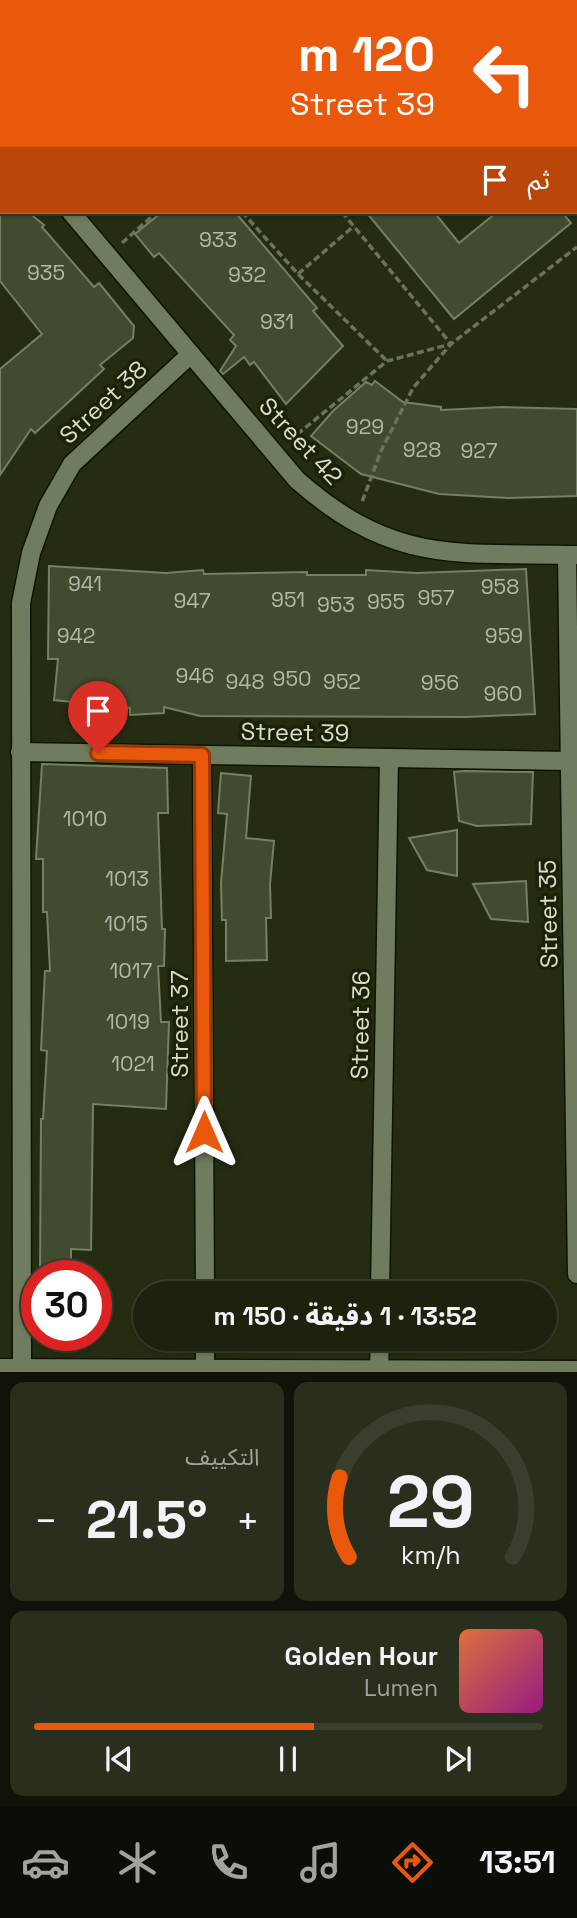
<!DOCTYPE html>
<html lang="ar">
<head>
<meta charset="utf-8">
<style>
  :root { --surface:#1b220e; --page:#282f1c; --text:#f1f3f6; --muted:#a0a49e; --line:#393f2e; --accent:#ea580c }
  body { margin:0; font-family:"Space Grotesk","Noto Sans Arabic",sans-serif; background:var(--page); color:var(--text); direction:rtl; height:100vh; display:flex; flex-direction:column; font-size:26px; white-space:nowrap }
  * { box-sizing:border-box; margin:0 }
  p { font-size:23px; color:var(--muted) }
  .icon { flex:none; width:38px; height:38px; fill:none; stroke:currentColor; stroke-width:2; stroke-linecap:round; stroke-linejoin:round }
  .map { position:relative; height:1372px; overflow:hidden; direction:ltr }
  .sheet { display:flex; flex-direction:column; gap:10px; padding:10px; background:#0f1308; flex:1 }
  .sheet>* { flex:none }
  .guide { position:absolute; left:0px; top:0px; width:578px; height:214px; box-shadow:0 2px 5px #0004,0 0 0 2px var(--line); direction:rtl; background:#ea580c; color:#fff; overflow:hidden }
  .speed { position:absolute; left:21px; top:1260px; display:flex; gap:14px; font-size:35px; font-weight:700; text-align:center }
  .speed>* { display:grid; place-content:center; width:91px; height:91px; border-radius:50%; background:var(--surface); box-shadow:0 2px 5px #0004,0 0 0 2px var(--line); line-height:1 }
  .speed .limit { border:10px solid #d22; background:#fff; color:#111 }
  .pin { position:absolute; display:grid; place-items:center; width:60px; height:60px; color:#fff; margin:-72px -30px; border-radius:50% 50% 50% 0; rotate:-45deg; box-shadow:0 0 7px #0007 }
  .pin .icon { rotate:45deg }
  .me { position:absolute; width:77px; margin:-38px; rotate:0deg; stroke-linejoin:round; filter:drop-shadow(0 0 5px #0008) }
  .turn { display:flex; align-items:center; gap:24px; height:147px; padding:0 28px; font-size:32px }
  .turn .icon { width:91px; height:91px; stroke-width:2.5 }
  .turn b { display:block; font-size:49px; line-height:60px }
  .then { display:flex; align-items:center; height:66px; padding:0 28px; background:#0003; gap:14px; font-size:26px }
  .big { font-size:52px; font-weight:800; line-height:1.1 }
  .sheet .widget { flex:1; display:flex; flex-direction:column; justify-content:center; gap:10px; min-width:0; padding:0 24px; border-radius:14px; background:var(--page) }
  .sheet .dial { align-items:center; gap:0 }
  .dial svg { height:182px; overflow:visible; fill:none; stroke:var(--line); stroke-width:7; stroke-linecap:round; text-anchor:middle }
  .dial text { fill:var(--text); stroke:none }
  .song { display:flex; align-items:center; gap:21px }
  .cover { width:84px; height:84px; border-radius:10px; background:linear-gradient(135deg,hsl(20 70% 55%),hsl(310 70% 35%)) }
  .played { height:7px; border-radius:4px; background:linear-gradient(90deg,var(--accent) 55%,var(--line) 55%) }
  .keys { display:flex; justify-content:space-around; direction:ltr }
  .heat { display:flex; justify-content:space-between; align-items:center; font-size:38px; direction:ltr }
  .sheet .tiles { flex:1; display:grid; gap:10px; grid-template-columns:1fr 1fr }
  .widget:last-child { grid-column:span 2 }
  .trip { position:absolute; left:133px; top:1281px; width:424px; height:70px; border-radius:35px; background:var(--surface); box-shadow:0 2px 5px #0004,0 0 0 2px var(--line); font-weight:800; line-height:70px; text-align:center; direction:rtl }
  .menu { display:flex; height:112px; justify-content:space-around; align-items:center; background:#0b0e06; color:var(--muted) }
  .menu .icon { width:49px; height:49px }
  .menu .current { color:var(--accent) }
  .menu b { font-size:32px; color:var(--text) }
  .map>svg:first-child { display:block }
  .building { fill:#414b2f; stroke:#748062; stroke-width:2 }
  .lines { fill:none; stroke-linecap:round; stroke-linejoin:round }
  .minor-casing { stroke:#0d1500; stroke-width:21 }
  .path { stroke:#6b735c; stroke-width:3.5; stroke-dasharray:7 3.5; stroke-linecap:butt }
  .minor { stroke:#707c5e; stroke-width:18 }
  .route-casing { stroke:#983908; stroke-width:18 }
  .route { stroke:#ea580c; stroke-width:12 }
  .labels { text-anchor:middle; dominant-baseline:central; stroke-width:7; stroke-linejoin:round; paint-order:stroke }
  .number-label { font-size:21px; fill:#b2b9a6 }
  .street-label { font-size:24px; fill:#d8dece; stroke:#1a2308 }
</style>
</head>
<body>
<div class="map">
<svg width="577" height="1372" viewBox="0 0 577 1372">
  <rect width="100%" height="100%" fill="#242d12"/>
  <!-- building -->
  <g class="building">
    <path d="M0,212H28L44,225L42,227L94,287L99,283L134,326L133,338L100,365L104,369L35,433L31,429L0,475V369L42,334L0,281Z"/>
    <path d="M162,212H235L317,308L313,311L343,346L286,404L254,362L250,365L244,357L223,374L220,371L236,346L230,340L234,335L159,253L154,257L135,234Z"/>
    <path d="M366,212H434L459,243L497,212H562L571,223L454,319Z"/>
    <path d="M375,381L403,402L441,407V410L502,407L577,409V496L508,498L439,494L361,474L311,436L333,411L366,382L372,385Z"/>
    <path d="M49,566L166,573L203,570L204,574L307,572V575H366V570L416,573L526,569L535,714L467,717L200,716L164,707V713L130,715V708L54,700L58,659H48Z"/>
    <path d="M42,764L167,768L168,813H158L162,929H165L164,966H158L161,1022H169L166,1109L93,1104L91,1250L71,1249V1276H40L41,1119H43L47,1051L41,1050L45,971H50L47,912H43V859H36Z"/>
    <path d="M465,771L533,772L531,824L477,826L459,821L454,772Z"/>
    <path d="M221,773L251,776L246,838L274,841L270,884L271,918H266L267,960L226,961V920H222L221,883L227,814L218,813Z"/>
    <path d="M457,830V876L427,870L409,838Z"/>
    <path d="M526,881L528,922L491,919L473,884Z"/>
  </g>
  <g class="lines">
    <!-- minor casing -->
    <g class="minor-casing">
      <g id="minor">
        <path d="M473,0L475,2"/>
        <path d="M520,0L522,2"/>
        <path d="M576,66L577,67"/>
        <path d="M576,120L577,122"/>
        <path d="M0,157L2,158"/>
        <path d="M71,212L297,480C395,566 457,552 577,555"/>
        <path d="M567,555L577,1274"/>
        <path d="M20,752L570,761"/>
        <path d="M202,755L205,1293"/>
        <path d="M380,1293L389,758"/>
        <path d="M205,1339V1369"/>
        <path d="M0,1368L577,1370"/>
        <path d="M22,1368L21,603L31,553L48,506L72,464L191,354"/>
        <path d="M379,1369L380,1339"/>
      </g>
    </g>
    <!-- path -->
    <g class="path">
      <path d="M242,212L298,274L387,361"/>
      <path d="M342,212L451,344L413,388L381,451L362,502"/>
      <path d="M122,243L157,212"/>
      <path d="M298,274L354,226"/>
      <path d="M289,441L387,361L451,344L577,247"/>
    </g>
    <!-- minor -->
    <use href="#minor" class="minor"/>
  </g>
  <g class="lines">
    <!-- route casing -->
    <g class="route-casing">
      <path id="route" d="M98,753L202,755L204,1132"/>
    </g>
    <!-- route -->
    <use href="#route" class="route"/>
  </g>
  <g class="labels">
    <!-- number labels -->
    <g class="number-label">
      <text x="218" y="239">933</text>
      <text x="46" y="272">935</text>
      <text x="247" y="274">932</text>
      <text x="277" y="321">931</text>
      <text x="365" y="426">929</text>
      <text x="422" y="449">928</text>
      <text x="479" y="450">927</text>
      <text x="85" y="583">941</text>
      <text x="500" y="586">958</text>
      <text x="436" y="597">957</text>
      <text x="288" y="599">951</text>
      <text x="192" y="600">947</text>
      <text x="386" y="601">955</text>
      <text x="336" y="604">953</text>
      <text x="76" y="635">942</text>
      <text x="504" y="635">959</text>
      <text x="195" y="675">946</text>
      <text x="292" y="678">950</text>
      <text x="245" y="681">948</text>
      <text x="342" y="681">952</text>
      <text x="440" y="682">956</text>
      <text x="503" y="693">960</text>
      <text x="85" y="818">1010</text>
      <text x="127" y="878">1013</text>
      <text x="126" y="923">1015</text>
      <text x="131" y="970">1017</text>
      <text x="128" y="1021">1019</text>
      <text x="133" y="1063">1021</text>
    </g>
    <!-- street labels -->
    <g class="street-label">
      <text transform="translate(103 402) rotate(-43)">Street 38</text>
      <text transform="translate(301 441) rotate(47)">Street 42</text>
      <text transform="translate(295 732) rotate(1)">Street 39</text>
      <text transform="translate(548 914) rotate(-91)">Street 35</text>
      <text transform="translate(179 1024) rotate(-90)">Street 37</text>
      <text transform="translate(360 1025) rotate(-89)">Street 36</text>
    </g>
  </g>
</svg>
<div class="speed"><div class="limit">30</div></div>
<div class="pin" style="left:98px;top:753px;background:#d93025"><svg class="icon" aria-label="arrive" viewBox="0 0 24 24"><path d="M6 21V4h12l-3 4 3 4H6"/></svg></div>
<svg class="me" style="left:204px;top:1132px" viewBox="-20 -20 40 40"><path d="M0-17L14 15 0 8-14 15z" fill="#ea580c" stroke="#fff" stroke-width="4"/></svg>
<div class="trip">13:52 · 1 دقيقة · 150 m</div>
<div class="guide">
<div class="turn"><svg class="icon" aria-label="left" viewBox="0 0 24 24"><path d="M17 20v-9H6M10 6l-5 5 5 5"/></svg><div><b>120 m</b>Street 39</div></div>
<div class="then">ثم<svg class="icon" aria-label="arrive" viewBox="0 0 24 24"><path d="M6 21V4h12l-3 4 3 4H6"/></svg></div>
</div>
</div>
<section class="sheet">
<div class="tiles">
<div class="widget dial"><svg viewBox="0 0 100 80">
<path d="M14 69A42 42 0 1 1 86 69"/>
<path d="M14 69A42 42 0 0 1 10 34" stroke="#ea580c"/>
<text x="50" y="56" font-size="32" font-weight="700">29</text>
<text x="50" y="72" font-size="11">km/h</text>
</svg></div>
<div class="widget"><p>التكييف</p>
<div class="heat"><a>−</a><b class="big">21.5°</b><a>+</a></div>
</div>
<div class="widget">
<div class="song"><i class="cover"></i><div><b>Golden Hour</b><p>Lumen</p></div></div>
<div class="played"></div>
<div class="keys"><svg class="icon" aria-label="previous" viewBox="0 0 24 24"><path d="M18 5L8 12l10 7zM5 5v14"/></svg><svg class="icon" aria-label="pause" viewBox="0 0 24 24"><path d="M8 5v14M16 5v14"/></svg><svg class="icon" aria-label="next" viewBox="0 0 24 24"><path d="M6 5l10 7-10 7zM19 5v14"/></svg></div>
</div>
</div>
</section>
<nav class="menu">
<b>13:51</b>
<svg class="icon current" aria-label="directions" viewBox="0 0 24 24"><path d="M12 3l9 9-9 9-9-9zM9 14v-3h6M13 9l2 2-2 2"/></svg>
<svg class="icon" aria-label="music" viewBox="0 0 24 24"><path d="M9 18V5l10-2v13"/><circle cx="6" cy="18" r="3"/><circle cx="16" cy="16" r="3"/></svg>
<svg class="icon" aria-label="phone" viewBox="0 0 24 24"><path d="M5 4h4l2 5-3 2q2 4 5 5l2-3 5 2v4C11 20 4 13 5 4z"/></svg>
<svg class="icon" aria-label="climate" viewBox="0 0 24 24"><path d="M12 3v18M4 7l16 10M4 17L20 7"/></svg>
<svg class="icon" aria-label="car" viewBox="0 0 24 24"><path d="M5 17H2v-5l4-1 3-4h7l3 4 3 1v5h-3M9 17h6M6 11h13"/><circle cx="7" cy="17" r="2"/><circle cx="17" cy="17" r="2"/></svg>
</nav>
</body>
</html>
